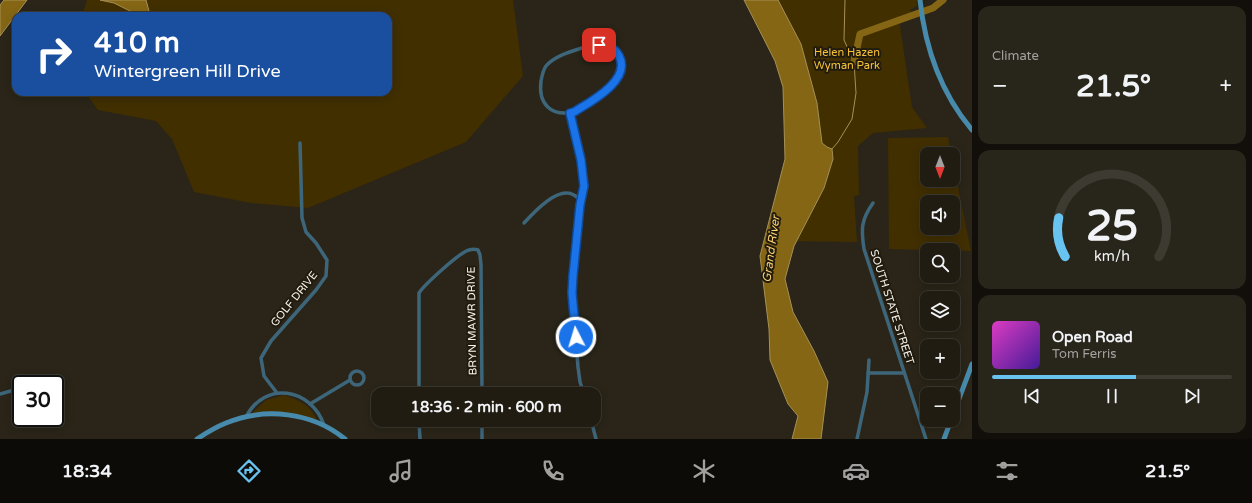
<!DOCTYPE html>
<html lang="en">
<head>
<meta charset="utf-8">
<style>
  :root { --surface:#201c12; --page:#28251b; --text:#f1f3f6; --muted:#a2a19f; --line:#3d3a32; --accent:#69c3f1 }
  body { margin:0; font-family:"Varela Round",sans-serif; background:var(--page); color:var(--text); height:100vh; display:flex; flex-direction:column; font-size:15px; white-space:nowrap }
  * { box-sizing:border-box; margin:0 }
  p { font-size:13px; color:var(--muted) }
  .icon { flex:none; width:22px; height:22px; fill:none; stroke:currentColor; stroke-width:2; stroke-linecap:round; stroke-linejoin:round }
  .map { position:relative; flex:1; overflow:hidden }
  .sheet { display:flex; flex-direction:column; gap:6px; padding:6px; background:#120f0a; width:280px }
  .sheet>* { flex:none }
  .hud { position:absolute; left:12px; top:12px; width:380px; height:84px; border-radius:12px; box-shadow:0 2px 10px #0003,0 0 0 1px var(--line); background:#1a4fa0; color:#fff; overflow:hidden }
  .needle { width:26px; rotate:180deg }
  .buttons { position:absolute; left:920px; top:147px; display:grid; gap:8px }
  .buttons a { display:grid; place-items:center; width:40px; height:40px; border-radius:8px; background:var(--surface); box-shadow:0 2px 10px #0003,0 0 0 1px var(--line); font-size:20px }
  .speed { position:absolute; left:12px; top:375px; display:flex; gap:8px; font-size:20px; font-weight:700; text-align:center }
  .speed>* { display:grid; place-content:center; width:52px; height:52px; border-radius:50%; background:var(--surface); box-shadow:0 2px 10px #0003,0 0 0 1px var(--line); line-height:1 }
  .speed .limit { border:2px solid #111; border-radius:6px; background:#fff; color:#111 }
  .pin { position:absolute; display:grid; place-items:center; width:34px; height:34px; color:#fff; margin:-17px; border-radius:8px; box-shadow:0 2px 6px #0006 }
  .me { position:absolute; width:44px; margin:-22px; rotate:355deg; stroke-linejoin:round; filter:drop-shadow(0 0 3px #0008) }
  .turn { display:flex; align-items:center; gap:14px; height:84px; padding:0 16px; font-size:18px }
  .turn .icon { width:52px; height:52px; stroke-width:2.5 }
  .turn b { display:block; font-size:28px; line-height:34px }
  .big { font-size:30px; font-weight:700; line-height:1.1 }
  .sheet .card { flex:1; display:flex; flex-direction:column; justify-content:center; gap:6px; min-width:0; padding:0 14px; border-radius:12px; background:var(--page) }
  .sheet .dial { align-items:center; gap:0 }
  .dial svg { height:104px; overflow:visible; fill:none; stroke:var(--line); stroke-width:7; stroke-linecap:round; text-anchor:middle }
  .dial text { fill:var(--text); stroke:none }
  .song { display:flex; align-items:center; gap:12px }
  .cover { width:48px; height:48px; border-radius:6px; background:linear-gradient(135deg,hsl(310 70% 55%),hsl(260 70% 35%)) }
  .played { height:4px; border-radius:2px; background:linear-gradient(90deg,var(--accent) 60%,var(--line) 60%) }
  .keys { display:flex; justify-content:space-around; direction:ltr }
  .heat { display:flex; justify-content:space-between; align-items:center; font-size:22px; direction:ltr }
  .trip { position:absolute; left:371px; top:387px; width:230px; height:40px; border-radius:12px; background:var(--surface); box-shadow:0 2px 10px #0003,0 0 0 1px var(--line); font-weight:700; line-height:40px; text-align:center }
  .tab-bar { display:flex; height:64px; justify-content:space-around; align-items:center; background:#0d0b07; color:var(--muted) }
  .tab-bar .icon { width:28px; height:28px }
  .tab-bar .selected { color:var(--accent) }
  .tab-bar b { font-size:18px; color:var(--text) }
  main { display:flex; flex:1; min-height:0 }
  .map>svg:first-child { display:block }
  .green { fill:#412f00; fill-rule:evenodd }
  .water { fill:#846615; stroke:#a69055 }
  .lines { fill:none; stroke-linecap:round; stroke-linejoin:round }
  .stream { stroke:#a69055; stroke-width:1 }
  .river { stroke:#846615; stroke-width:7 }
  .street { stroke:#3e667b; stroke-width:3.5 }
  .secondary { stroke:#478aac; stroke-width:5 }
  .route-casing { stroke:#114b97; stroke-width:10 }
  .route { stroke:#1a73e8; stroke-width:7 }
  .labels { text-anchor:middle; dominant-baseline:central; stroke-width:4; stroke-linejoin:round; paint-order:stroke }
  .park-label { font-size:11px; fill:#f6c238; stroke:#211b0f }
  .street-label { font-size:11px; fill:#f7f3ea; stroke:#211b0f }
  .water-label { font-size:12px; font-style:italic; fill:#fbd271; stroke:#211b0f }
</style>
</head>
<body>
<main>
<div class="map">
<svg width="972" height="439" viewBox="0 0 972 439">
  <rect width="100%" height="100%" fill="#2a2518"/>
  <!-- green -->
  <g class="green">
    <path d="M87,0H513L523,76L466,142L308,208L251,203L194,192L172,139L156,121L98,110L85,92H388V16H82Z"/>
    <path d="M760,0H917V6L910,10L913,13L899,19L912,107L927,128L873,133L858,146L859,195L854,196L857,242L783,241L803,164Z"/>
    <path d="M948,137L951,154H927V180H953V163L971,251L889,249L888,138ZM927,202H953V228H927Z"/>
    <path d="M284,395C299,400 310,405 317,420L284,412L251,414L266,400Z"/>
  </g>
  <!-- water -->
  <g class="water">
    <path d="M4,0H27L0,36V5Z"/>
    <path d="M100,0H146L149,11L152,16H140L114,3Z"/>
    <path d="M744,0H778L801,44L817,103L822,143L827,147L832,149L833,159L824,188L794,246L785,279L793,312L814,351L828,382L821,439H792L798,416L788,404L770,360L769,329L760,256L785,159L783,87L775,61Z"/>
  </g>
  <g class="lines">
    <!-- stream -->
    <path class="stream" d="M832,149L838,142L852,119L856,93L854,62L844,40L845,0"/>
    <!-- river -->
    <path class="river" d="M854,62L860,34L933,8L943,0"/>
    <!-- street -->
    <g class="street">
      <path d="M591,45C602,44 612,44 618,54C634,79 591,101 574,112C551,117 538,104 541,81C542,76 543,70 546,66C556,54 577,50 591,45Z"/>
      <path d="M570,113L581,160L584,186L580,205L573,275L572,293L578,367L580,382L584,394"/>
      <path d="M873,203C861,220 861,229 864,249L926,439"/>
      <path d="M524,223C533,213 553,192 567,193C573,193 577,197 581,200"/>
      <circle cx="357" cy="378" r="7"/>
      <path d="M868,373H904"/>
      <path d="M277,393L264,376L261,358L271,341L316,290L326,276L327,260L316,243L306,232L302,218L300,143"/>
      <path d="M0,394L14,390"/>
      <path d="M419,394V293C424,285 460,252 469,250C472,249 475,249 478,250L480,255L481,265L482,394"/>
      <path d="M310,404L350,380"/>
      <path d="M246,417C265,380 311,388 324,425"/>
      <path d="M419,420L420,439"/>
      <path d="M482,420V439"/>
      <path d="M591,420L596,439"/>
      <path d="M857,439L867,392L869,360"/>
    </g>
    <!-- secondary -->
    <g class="secondary">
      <path d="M920,0C925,47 941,93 972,130"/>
      <path d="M953,415L972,364"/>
      <path d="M197,439C206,433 216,427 226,423C265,407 312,412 345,439"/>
      <path d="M944,439L951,420"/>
    </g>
  </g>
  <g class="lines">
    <!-- route casing -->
    <g class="route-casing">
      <path id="route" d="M576,337L572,293L573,276L580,205L584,186L581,160L570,113L574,112C590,102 632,80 619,56C615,48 608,45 599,45"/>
    </g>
    <!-- route -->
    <use href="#route" class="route"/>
  </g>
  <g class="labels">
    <!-- park labels -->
    <g class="park-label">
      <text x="847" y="52">Helen Hazen<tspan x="847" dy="13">Wyman Park</tspan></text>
    </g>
    <!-- street labels -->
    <g class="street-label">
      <text transform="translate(294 299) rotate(-51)">GOLF DRIVE</text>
      <text transform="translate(892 307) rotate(72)">SOUTH STATE STREET</text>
      <text transform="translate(472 321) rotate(-91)">BRYN MAWR DRIVE</text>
    </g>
    <!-- water labels -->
    <g class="water-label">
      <text transform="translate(771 249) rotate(-82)">Grand River</text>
    </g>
  </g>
</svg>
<div class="buttons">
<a><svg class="needle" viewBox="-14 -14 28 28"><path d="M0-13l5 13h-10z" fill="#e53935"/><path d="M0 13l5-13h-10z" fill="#a2a19f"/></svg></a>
<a><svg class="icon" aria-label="sound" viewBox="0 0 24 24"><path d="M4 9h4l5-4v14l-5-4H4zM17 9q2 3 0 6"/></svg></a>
<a><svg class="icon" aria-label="search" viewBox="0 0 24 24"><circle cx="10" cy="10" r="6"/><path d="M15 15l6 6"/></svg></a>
<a><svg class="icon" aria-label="layers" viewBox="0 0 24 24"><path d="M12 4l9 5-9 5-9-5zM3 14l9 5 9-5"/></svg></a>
<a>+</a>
<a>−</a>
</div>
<div class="speed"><div class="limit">30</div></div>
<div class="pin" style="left:599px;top:45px;background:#d93025"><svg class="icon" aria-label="arrive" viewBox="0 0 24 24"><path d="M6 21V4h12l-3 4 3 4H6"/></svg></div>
<svg class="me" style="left:576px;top:337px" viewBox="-20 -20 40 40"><circle r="17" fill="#1a73e8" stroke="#fff" stroke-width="3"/><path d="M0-11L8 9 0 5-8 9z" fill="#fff"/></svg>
<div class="trip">18:36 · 2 min · 600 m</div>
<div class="hud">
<div class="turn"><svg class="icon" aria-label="right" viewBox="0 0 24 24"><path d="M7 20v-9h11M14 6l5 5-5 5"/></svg><div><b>410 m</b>Wintergreen Hill Drive</div></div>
</div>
</div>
<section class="sheet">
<div class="card"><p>Climate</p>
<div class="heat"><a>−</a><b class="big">21.5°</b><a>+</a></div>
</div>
<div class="card dial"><svg viewBox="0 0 100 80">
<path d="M14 69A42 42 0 1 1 86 69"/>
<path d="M14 69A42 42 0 0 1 9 39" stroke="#69c3f1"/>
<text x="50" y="56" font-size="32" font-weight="700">25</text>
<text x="50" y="72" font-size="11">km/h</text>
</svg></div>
<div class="card">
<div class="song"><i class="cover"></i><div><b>Open Road</b><p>Tom Ferris</p></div></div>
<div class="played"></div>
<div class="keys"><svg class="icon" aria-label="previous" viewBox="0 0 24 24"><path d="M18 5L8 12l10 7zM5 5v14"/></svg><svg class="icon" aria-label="pause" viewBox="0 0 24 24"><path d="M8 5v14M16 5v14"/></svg><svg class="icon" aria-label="next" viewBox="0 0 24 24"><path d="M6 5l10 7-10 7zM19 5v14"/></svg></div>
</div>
</section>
</main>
<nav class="tab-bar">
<b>18:34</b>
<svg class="icon selected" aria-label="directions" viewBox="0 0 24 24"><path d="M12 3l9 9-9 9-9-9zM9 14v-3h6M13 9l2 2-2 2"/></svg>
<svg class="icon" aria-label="music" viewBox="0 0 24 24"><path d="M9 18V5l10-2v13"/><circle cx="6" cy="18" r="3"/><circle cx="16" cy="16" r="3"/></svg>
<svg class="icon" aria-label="phone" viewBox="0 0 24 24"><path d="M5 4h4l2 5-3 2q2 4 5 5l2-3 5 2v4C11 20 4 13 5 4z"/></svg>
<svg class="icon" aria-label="climate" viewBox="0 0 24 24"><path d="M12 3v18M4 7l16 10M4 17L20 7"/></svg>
<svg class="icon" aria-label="car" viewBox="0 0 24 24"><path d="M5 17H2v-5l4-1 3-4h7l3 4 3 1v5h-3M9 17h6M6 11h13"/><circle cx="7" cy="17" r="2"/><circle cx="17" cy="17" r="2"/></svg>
<svg class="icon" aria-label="filters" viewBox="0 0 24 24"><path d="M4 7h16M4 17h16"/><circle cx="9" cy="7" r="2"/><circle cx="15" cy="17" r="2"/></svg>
<b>21.5°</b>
</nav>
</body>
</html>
